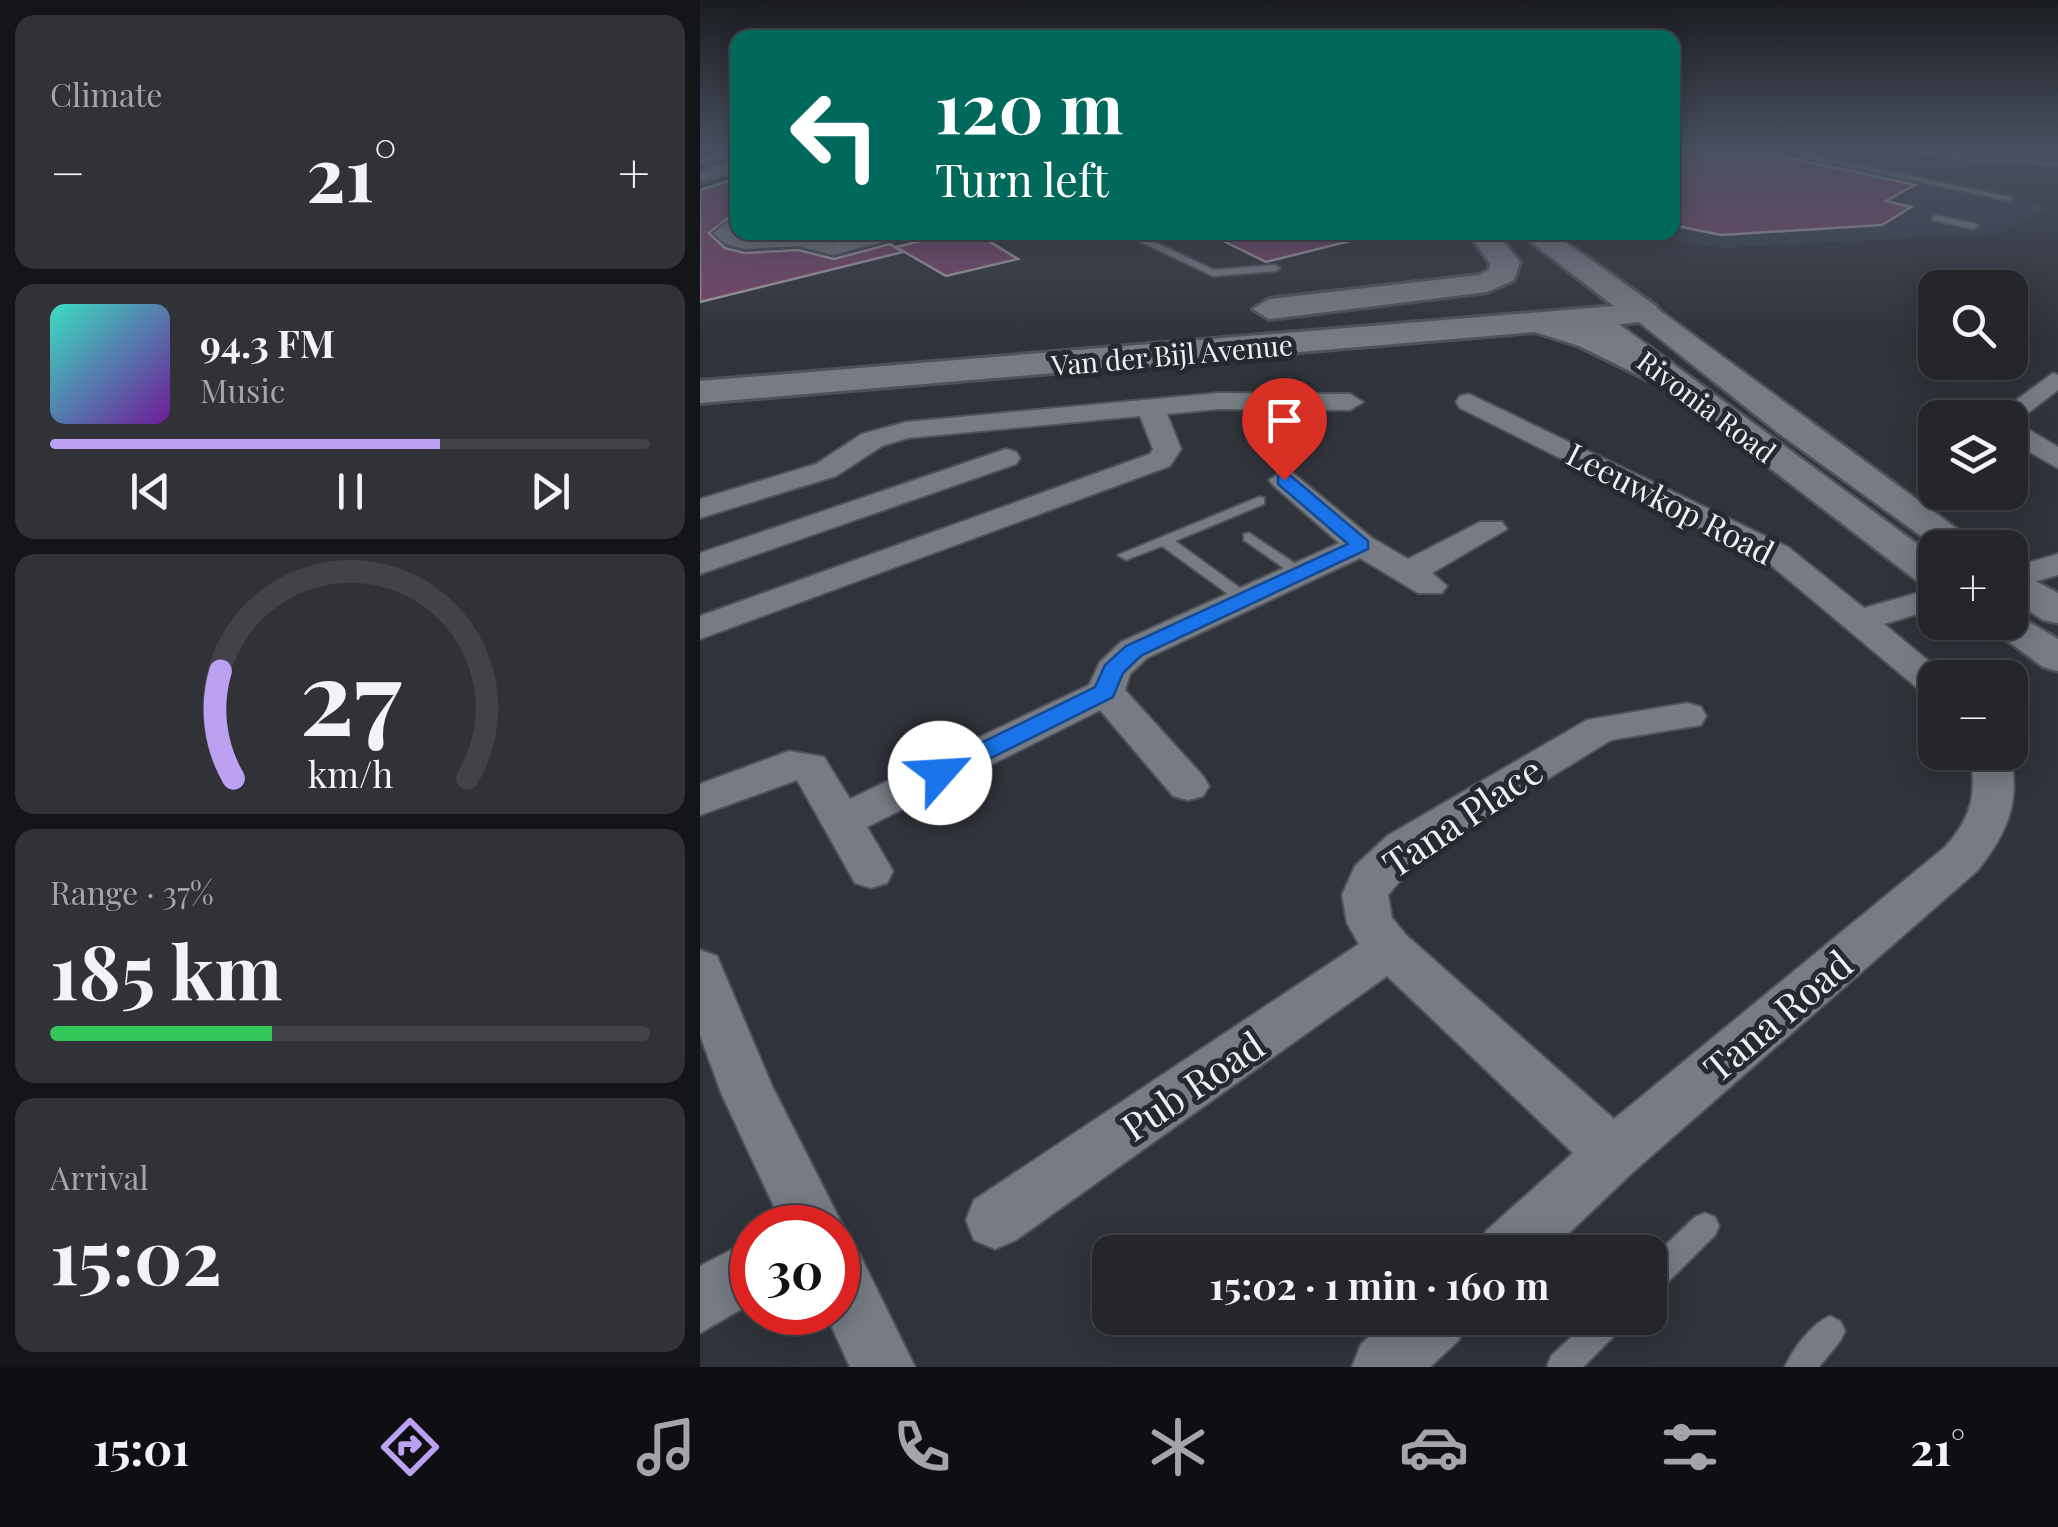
<!DOCTYPE html>
<html lang="en">
<head>
<meta charset="utf-8">
<style>
  :root { --surface:#24262c; --page:#303238; --text:#f1f3f6; --muted:#a3a5a9; --line:#414348; --accent:#bca0f2 }
  body { margin:0; font-family:"Playfair Display",serif; background:var(--page); color:var(--text); height:100vh; display:flex; flex-direction:column; font-size:38px; white-space:nowrap }
  * { box-sizing:border-box; margin:0 }
  p { font-size:32px; color:var(--muted) }
  .icon { flex:none; width:55px; height:55px; fill:none; stroke:currentColor; stroke-width:2; stroke-linecap:round; stroke-linejoin:round }
  .map { position:relative; flex:1; overflow:hidden }
  .details { display:flex; flex-direction:column; gap:15px; padding:15px; background:#141518; width:700px }
  .details>* { flex:none }
  .top-card { position:absolute; left:30px; top:30px; width:950px; height:210px; border-radius:20px; box-shadow:0 5px 25px #0003,0 0 0 2px var(--line); background:#00695c; color:#fff; overflow:hidden }
  .tools { position:absolute; left:1218px; top:270px; display:grid; gap:20px }
  .tools a { display:grid; place-items:center; width:110px; height:110px; border-radius:20px; background:var(--surface); box-shadow:0 5px 25px #0003,0 0 0 2px var(--line); font-size:50px }
  .speed { position:absolute; left:30px; top:1205px; display:flex; gap:20px; font-size:50px; font-weight:700; text-align:center }
  .speed>* { display:grid; place-content:center; width:130px; height:130px; border-radius:50%; background:var(--surface); box-shadow:0 5px 25px #0003,0 0 0 2px var(--line); line-height:1 }
  .speed .limit { border:15px solid #d22; background:#fff; color:#111 }
  .pin { position:absolute; display:grid; place-items:center; width:85px; height:85px; color:#fff; margin:-102px -42px; border-radius:50% 50% 50% 0; rotate:-45deg; box-shadow:0 0 10px #0007 }
  .pin .icon { rotate:45deg }
  .me { position:absolute; width:110px; margin:-55px; rotate:64deg; stroke-linejoin:round; filter:drop-shadow(0 0 8px #0008) }
  .turn { display:flex; align-items:center; gap:35px; height:210px; padding:0 40px; font-size:45px }
  .turn .icon { width:130px; height:130px; stroke-width:2.5 }
  .turn b { display:block; font-size:70px; line-height:85px }
  .big { font-size:75px; font-weight:700; line-height:1.1 }
  .details .tile { flex:1; display:flex; flex-direction:column; justify-content:center; gap:15px; min-width:0; padding:0 35px; border-radius:20px; background:var(--page) }
  .details .dial { align-items:center; gap:0 }
  .dial svg { height:260px; overflow:visible; fill:none; stroke:var(--line); stroke-width:7; stroke-linecap:round; text-anchor:middle }
  .dial text { fill:var(--text); stroke:none }
  .song { display:flex; align-items:center; gap:30px }
  .cover { width:120px; height:120px; border-radius:15px; background:linear-gradient(135deg,hsl(170 70% 55%),hsl(280 70% 35%)) }
  .played { height:10px; border-radius:5px; background:linear-gradient(90deg,var(--accent) 65%,var(--line) 65%) }
  .keys { display:flex; justify-content:space-around; direction:ltr }
  .heat { display:flex; justify-content:space-between; align-items:center; font-size:55px; direction:ltr }
  .charge { height:15px; border-radius:8px; background:linear-gradient(90deg,#34c759 37%,var(--line) 0) }
  .trip { position:absolute; left:392px; top:1235px; width:575px; height:100px; border-radius:20px; background:var(--surface); box-shadow:0 5px 25px #0003,0 0 0 2px var(--line); font-weight:700; line-height:100px; text-align:center }
  .dock { display:flex; height:160px; justify-content:space-around; align-items:center; background:#0e0f12; color:var(--muted) }
  .dock .icon { width:70px; height:70px }
  .dock .active { color:var(--accent) }
  .dock b { font-size:45px; color:var(--text) }
  main { display:flex; flex:1; min-height:0 }
  .map>svg:first-child { display:block }
  .built { fill:#373d4a }
  .lines { fill:none; stroke-linecap:round; stroke-linejoin:round }
  .stream { stroke:#446a97; stroke-width:5 }
  .building { fill:#774567; stroke:#a79ea4; stroke-width:2.5 }
  .service-casing { stroke:#4f5258; stroke-width:4 }
  .minor-casing { stroke:#4f5258; stroke-width:4 }
  .tertiary-casing { stroke:#4f5258; stroke-width:5 }
  .secondary-casing { stroke:#4f5258; stroke-width:6 }
  .service { fill:#777b83; fill-rule:evenodd }
  .minor { fill:#777b83; fill-rule:evenodd }
  .tertiary { fill:#777b83; fill-rule:evenodd }
  .secondary { fill:#777b83; fill-rule:evenodd }
  .route { fill:#1a73e8; stroke:#114b97; stroke-width:2.5 }
  .labels { text-anchor:middle; dominant-baseline:central; stroke-width:10; stroke-linejoin:round; paint-order:stroke }
  .far-street-label { font-size:28px; fill:#edf0f4; stroke:#262930 }
  .street-label { font-size:32px; fill:#edf0f4; stroke:#262930 }
  .near-street-label { font-size:38px; fill:#edf0f4; stroke:#262930 }
</style>
</head>
<body>
<main>
<section class="details">
<div class="tile"><p>Climate</p>
<div class="heat"><a>−</a><b class="big">21°</b><a>+</a></div>
</div>
<div class="tile">
<div class="song"><i class="cover"></i><div><b>94.3 FM</b><p>Music</p></div></div>
<div class="played"></div>
<div class="keys"><svg class="icon" aria-label="previous" viewBox="0 0 24 24"><path d="M18 5L8 12l10 7zM5 5v14"/></svg><svg class="icon" aria-label="pause" viewBox="0 0 24 24"><path d="M8 5v14M16 5v14"/></svg><svg class="icon" aria-label="next" viewBox="0 0 24 24"><path d="M6 5l10 7-10 7zM19 5v14"/></svg></div>
</div>
<div class="tile dial"><svg viewBox="0 0 100 80">
<path d="M14 69A42 42 0 1 1 86 69"/>
<path d="M14 69A42 42 0 0 1 10 36" stroke="#bca0f2"/>
<text x="50" y="56" font-size="32" font-weight="700">27</text>
<text x="50" y="72" font-size="11">km/h</text>
</svg></div>
<div class="tile"><p>Range · 37%</p><b class="big">185 km</b><div class="charge"></div></div>
<div class="tile"><p>Arrival</p><b class="big">15:02</b></div>
</section>
<div class="map">
<svg width="1358" height="1367" viewBox="0 0 1358 1367">
  <rect width="100%" height="100%" fill="#30333a"/>
  <!-- built -->
  <path class="built" d="M973,148H1091L1316,193L1347,209L1302,233L1020,248L939,233L972,232Z"/>
  <g class="lines">
    <!-- stream -->
    <path class="stream" d="M1187,148L1275,160L1358,164"/>
  </g>
  <!-- building -->
  <g class="building">
    <path d="M972,148H1044L1215,185L1186,201L1211,207L1182,225L1021,235L972,225Z"/>
    <path d="M38,178V211L9,233L25,248L45,253L98,250L134,259L190,244L203,252L0,302V190Z"/>
    <path d="M258,232H274L318,259L246,276L196,247Z"/>
    <path d="M505,232H652L654,240L566,262Z"/>
  </g>
  <g class="lines">
    <!-- service casing -->
    <g class="service-casing">
      <g id="service">
        <path d="M1064,148H1078L1313,198L1309,201Z"/>
        <path d="M38,149V154L0,163V159Z"/>
        <path d="M1235,215L1276,224L1278,226L1273,229L1232,220Z"/>
        <path d="M420,232H433L514,270L575,265L580,268L575,271L513,276Z"/>
        <path d="M559,497L564,498V504L475,541L551,596L553,599L551,602H539L462,546L426,560L418,555Z"/>
        <path d="M549,533L605,570L608,573L605,576H595L544,540V534Z"/>
        <path d="M1005,1213L1015,1217L1019,1226L1015,1235L960,1290L950,1294V1260L995,1217Z"/>
        <path d="M1130,1316L1140,1321L1145,1331L1140,1341L1119,1367H1085C1093,1349 1111,1324 1130,1316Z"/>
        <path d="M892,1318H926L922,1328L883,1367H847L851,1356Z"/>
      </g>
    </g>
    <!-- minor casing -->
    <g class="minor-casing">
      <g id="minor">
        <path d="M38,160V171L0,182V171Z"/>
        <path d="M38,214L36,232L58,239L132,232L120,240L133,243L180,232H219L133,255L98,246L45,249L26,244L13,233Z"/>
        <path d="M1353,373L1358,375V390L1316,422L1358,447V468L1310,441V418H1292Z"/>
        <path d="M519,393L650,394L663,402L650,410L519,409L467,414L481,449L470,466L0,639V616L450,454L453,449L440,416L208,438L182,446L136,476L0,518V499L116,464L162,434L206,422Z"/>
        <path d="M769,394L1088,547L1164,608L1235,588V609L1184,624L1249,678H1235V696L1222,692L1066,561L760,408L756,402L760,396Z"/>
        <path d="M306,449L316,452L320,458L316,464L0,574V553Z"/>
        <path d="M584,471L594,474L672,538L708,559L780,522H802L807,529L732,573L747,586L742,593H718L660,558L447,658L430,674L425,690L503,776L509,786L503,796L488,800L473,796L400,710L167,827L193,871L187,883L171,888L155,883L97,780L0,815V784L89,751L124,757L150,799L389,685L400,662L421,642L639,543L574,486L569,480Z"/>
        <path d="M1358,554V575L1310,589V568Z"/>
        <path d="M987,703L1001,707L1006,716L1001,725L911,740L719,858L688,895L692,918L706,935L914,1119L1245,847C1272,817 1278,792 1269,752H1309C1322,800 1307,834 1277,871L933,1172L849,1252H777L786,1231L873,1153L687,976L316,1240L295,1249L274,1240L266,1220L274,1200L659,944L647,923L642,895L655,866L687,836L887,720Z"/>
        <path d="M0,950L17,956L72,1086L144,1228L138,1244L159,1253L215,1367H150L125,1312H138V1228H84L22,1095L0,1035Z"/>
        <path d="M39,1246L52,1251V1303L0,1333V1266Z"/>
        <path d="M691,1318H768L759,1340L730,1367H652L661,1344Z"/>
      </g>
    </g>
    <!-- tertiary casing -->
    <g class="tertiary-casing">
      <g id="tertiary">
        <path d="M945,305L955,307L1283,548H1238L1081,435L935,319L931,313L935,307Z"/>
        <path d="M891,309L901,311L1235,557V588L1221,584L881,323L877,317Z"/>
        <path d="M1310,568L1358,593V623L1343,620L1310,598Z"/>
        <path d="M1310,611L1358,639V671L1343,667L1282,622H1310Z"/>
      </g>
    </g>
    <!-- secondary casing -->
    <g class="secondary-casing">
      <g id="secondary">
        <path d="M767,232H796L820,262L814,280L787,292L569,319L553,309L569,299L779,275L789,270L790,263Z"/>
        <path d="M818,232H851L956,306L961,313L956,320L888,328L972,363L977,371L972,379H946L879,346L835,332L0,403V381L914,306Z"/>
      </g>
    </g>
    <!-- service -->
    <use href="#service" class="service"/>
    <!-- minor -->
    <use href="#minor" class="minor"/>
    <!-- tertiary -->
    <use href="#tertiary" class="tertiary"/>
    <!-- secondary -->
    <use href="#secondary" class="secondary"/>
  </g>
  <!-- sky -->
  <linearGradient id="sky" x2="0" y2="1"><stop stop-color="#1a1c20"/><stop offset="0.44" stop-color="#485060"/><stop offset="1" stop-color="#485060" stop-opacity="0"/></linearGradient>
  <rect width="1358" height="339" fill="url(#sky)"/>
  <!-- route -->
  <path class="route" d="M578,476H591L668,541V549L442,655L423,673L413,697L249,779H232L228,773L232,767L395,687L405,665L426,646L648,544L578,484Z"/>
  <g class="labels">
    <!-- far-street labels -->
    <g class="far-street-label">
      <text transform="translate(472 354) rotate(-5)">Van der Bijl Avenue</text>
      <text transform="translate(1007 406) rotate(37)">Rivonia Road</text>
    </g>
    <!-- street labels -->
    <g class="street-label">
      <text transform="translate(971 502) rotate(27)">Leeuwkop Road</text>
    </g>
    <!-- near-street labels -->
    <g class="near-street-label">
      <text transform="translate(762 816) rotate(-34)">Tana Place</text>
      <text transform="translate(1077 1015) rotate(-40)">Tana Road</text>
      <text transform="translate(492 1085) rotate(-34)">Pub Road</text>
    </g>
  </g>
</svg>
<div class="tools">
<a><svg class="icon" aria-label="search" viewBox="0 0 24 24"><circle cx="10" cy="10" r="6"/><path d="M15 15l6 6"/></svg></a>
<a><svg class="icon" aria-label="layers" viewBox="0 0 24 24"><path d="M12 4l9 5-9 5-9-5zM3 14l9 5 9-5"/></svg></a>
<a>+</a>
<a>−</a>
</div>
<div class="speed"><div class="limit">30</div></div>
<div class="pin" style="left:584px;top:480px;background:#d93025"><svg class="icon" aria-label="arrive" viewBox="0 0 24 24"><path d="M6 21V4h12l-3 4 3 4H6"/></svg></div>
<svg class="me" style="left:240px;top:773px" viewBox="-20 -20 40 40"><circle r="19" fill="#fff"/><path d="M0-13L10 11 0 6-10 11z" fill="#1a73e8"/></svg>
<div class="trip">15:02 · 1 min · 160 m</div>
<div class="top-card">
<div class="turn"><svg class="icon" aria-label="left" viewBox="0 0 24 24"><path d="M17 20v-9H6M10 6l-5 5 5 5"/></svg><div><b>120 m</b>Turn left</div></div>
</div>
</div>
</main>
<nav class="dock">
<b>15:01</b>
<svg class="icon active" aria-label="directions" viewBox="0 0 24 24"><path d="M12 3l9 9-9 9-9-9zM9 14v-3h6M13 9l2 2-2 2"/></svg>
<svg class="icon" aria-label="music" viewBox="0 0 24 24"><path d="M9 18V5l10-2v13"/><circle cx="6" cy="18" r="3"/><circle cx="16" cy="16" r="3"/></svg>
<svg class="icon" aria-label="phone" viewBox="0 0 24 24"><path d="M5 4h4l2 5-3 2q2 4 5 5l2-3 5 2v4C11 20 4 13 5 4z"/></svg>
<svg class="icon" aria-label="climate" viewBox="0 0 24 24"><path d="M12 3v18M4 7l16 10M4 17L20 7"/></svg>
<svg class="icon" aria-label="car" viewBox="0 0 24 24"><path d="M5 17H2v-5l4-1 3-4h7l3 4 3 1v5h-3M9 17h6M6 11h13"/><circle cx="7" cy="17" r="2"/><circle cx="17" cy="17" r="2"/></svg>
<svg class="icon" aria-label="filters" viewBox="0 0 24 24"><path d="M4 7h16M4 17h16"/><circle cx="9" cy="7" r="2"/><circle cx="15" cy="17" r="2"/></svg>
<b>21°</b>
</nav>
</body>
</html>
